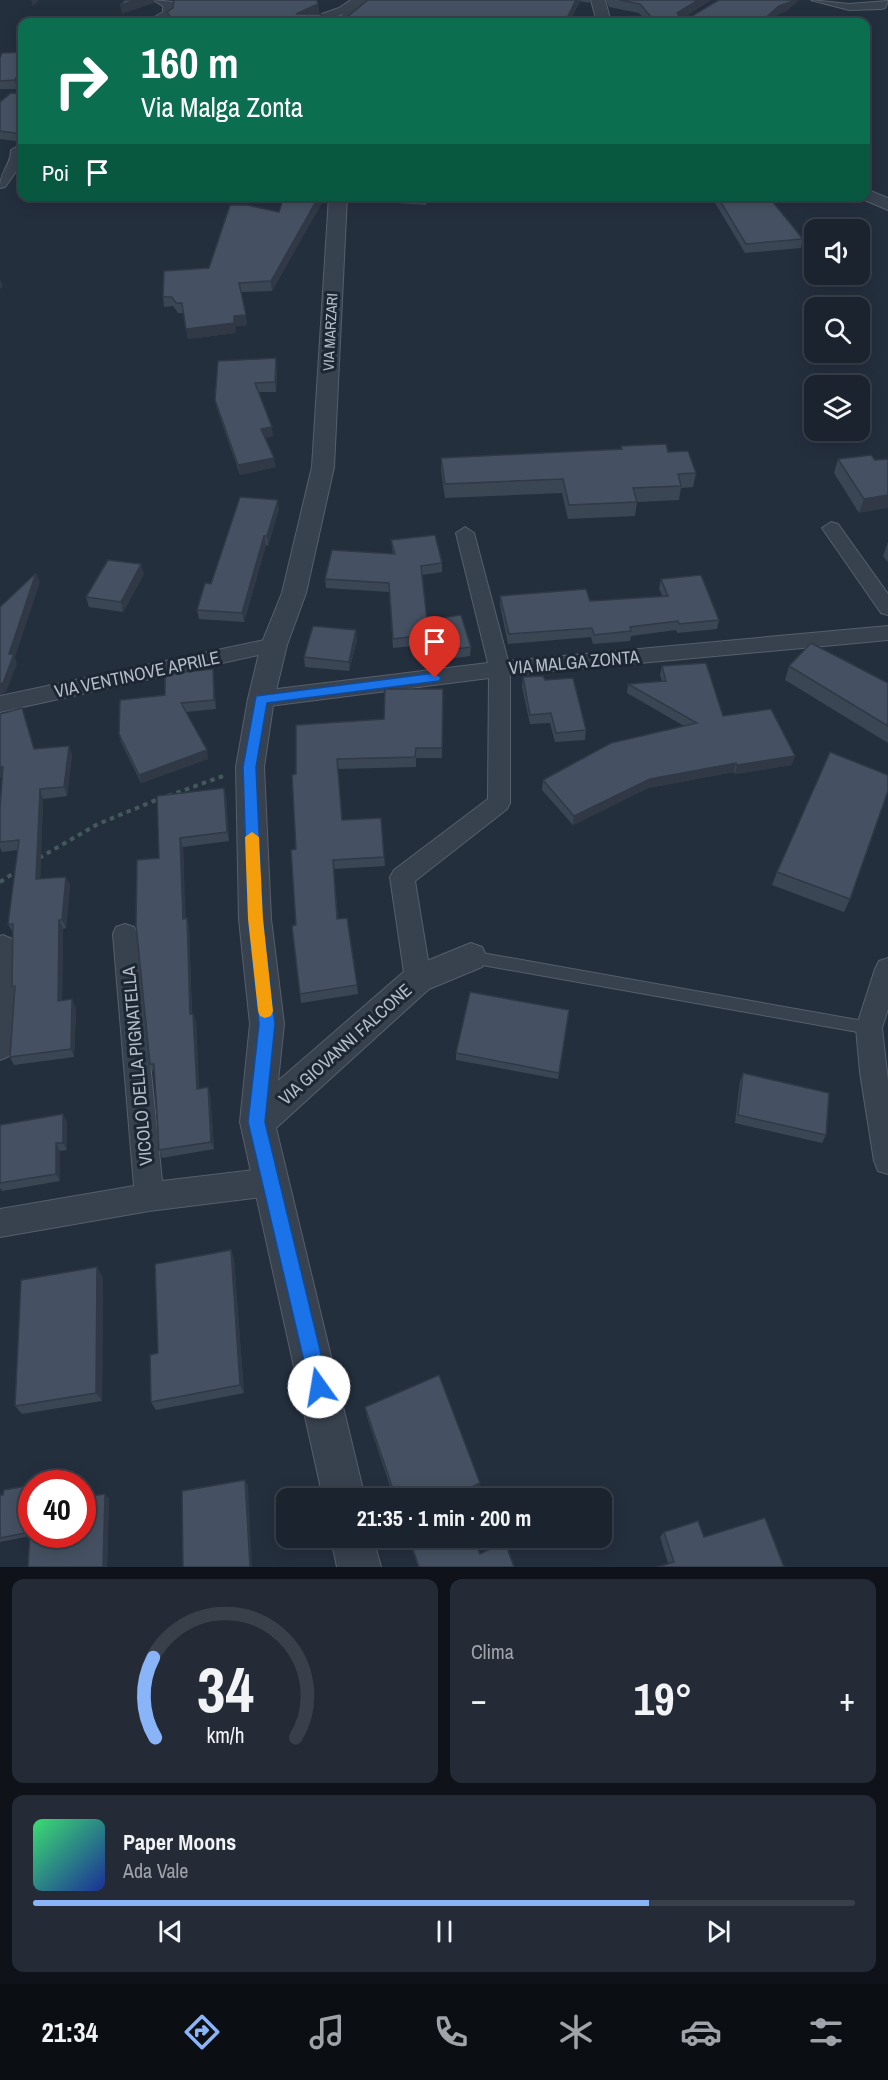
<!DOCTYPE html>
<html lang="it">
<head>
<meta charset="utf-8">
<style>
  :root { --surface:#1b232e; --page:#242b36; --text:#f1f3f6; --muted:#a0a4aa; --line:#39404a; --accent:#8ab4f8 }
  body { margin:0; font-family:"Archivo Narrow",sans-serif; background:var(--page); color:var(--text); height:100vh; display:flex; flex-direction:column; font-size:22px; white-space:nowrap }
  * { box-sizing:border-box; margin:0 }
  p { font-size:20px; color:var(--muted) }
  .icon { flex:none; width:33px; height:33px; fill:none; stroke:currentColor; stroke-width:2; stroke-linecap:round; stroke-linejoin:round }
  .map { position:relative; height:1567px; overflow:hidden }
  .details { display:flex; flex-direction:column; gap:12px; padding:12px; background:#0f1319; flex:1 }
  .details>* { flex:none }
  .top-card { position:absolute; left:18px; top:18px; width:852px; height:183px; border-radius:12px; box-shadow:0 3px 15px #0003,0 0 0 2px var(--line); background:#0b6e4f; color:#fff; overflow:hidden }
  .buttons { position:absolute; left:804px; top:219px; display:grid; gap:12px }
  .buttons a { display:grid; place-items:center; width:66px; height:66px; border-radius:12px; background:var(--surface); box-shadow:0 3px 15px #0003,0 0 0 2px var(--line); font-size:30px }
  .speed { position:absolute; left:18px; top:1470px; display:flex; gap:12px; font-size:30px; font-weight:700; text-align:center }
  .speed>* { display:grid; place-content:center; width:78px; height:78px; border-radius:50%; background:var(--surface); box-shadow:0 3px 15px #0003,0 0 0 2px var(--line); line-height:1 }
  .speed .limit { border:9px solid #d22; background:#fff; color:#111 }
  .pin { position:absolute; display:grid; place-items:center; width:51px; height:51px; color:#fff; margin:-62px -26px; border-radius:50% 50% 50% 0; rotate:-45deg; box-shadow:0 0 6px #0007 }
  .pin .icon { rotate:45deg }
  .me { position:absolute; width:66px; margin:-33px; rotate:347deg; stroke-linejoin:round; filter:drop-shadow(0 0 4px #0008) }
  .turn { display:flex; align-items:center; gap:21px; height:126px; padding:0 24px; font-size:27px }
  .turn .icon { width:78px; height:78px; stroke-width:2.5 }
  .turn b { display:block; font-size:42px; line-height:51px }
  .then { display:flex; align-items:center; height:57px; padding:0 24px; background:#0003; gap:12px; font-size:22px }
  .big { font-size:45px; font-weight:700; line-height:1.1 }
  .details .widget { flex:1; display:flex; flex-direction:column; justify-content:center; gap:9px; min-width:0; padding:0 21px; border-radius:12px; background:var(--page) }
  .details .dial { align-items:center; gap:0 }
  .dial svg { height:156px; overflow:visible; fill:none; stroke:var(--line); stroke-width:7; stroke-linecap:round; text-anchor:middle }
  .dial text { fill:var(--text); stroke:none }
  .song { display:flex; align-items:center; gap:18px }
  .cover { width:72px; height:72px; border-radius:9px; background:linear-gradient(135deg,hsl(140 70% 55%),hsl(230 70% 35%)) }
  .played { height:6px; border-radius:3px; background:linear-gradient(90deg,var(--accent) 75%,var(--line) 75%) }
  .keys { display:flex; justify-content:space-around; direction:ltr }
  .heat { display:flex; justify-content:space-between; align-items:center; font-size:33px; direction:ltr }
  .details .tiles { flex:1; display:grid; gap:12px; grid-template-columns:1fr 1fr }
  .widget:last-child { grid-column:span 2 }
  .trip { position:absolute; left:276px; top:1488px; width:336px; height:60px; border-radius:12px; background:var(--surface); box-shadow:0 3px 15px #0003,0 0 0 2px var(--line); font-weight:700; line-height:60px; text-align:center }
  .dock { display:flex; height:96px; justify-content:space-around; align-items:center; background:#0b0e12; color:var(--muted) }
  .dock .icon { width:42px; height:42px }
  .dock .current { color:var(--accent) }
  .dock b { font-size:27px; color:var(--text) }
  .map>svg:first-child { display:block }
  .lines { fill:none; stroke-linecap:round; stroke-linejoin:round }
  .service-casing { stroke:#565f6c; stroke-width:2 }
  .minor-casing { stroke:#565f6c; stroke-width:2 }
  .tertiary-casing { stroke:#565f6c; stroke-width:2 }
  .path { stroke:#44595c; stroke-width:4; stroke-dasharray:4.5 4.5; stroke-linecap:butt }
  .service { fill:#38414e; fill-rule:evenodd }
  .minor { fill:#38414e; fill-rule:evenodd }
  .tertiary { fill:#38414e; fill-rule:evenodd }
  .wall { fill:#3b4654 }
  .shaded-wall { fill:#303945 }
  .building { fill:#455162; stroke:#303945; stroke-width:1.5 }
  .route { fill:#1a73e8; stroke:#114b97; stroke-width:1.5 }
  .slow { fill:#f59e0b }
  .labels { text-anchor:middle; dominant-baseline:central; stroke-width:6; stroke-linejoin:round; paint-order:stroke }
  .far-street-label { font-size:15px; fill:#b4bcc9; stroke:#1d2633 }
  .street-label { font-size:18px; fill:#b4bcc9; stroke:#1d2633 }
</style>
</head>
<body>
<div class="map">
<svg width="888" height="1567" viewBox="0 0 888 1567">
  <rect width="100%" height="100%" fill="#242f3e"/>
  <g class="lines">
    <!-- service casing -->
    <g class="service-casing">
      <path id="service" d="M471,951L869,1022L874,1024L876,1028L874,1032L869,1034L471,963L466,961L464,957L466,953Z"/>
    </g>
    <!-- minor casing -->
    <g class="minor-casing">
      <g id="minor">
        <path d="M153,0L173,2L172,16L159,22H146L163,12V6Z"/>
        <path d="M351,0H364C349,15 320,24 299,22L339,8Z"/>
        <path d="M811,0L849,4L888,1L885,8L881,9L849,10Z"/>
        <path d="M18,146L22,147V163L5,187L0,188C0,170 11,166 11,150Z"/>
        <path d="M831,522L838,524L888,594V615L881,613L822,528Z"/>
        <path d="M465,527L474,533L508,661L888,626V640L510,675V803L507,809L415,881L431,979L427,987L418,990L409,987L405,979L390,877L394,870L488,799L489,678L261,707L253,704L250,699L253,694L261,691L488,663L456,533Z"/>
        <path d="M274,638L281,640L284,645L281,650L0,712V696Z"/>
        <path d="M125,924L134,927L137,934L162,1181L270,1168L280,1172L284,1182L280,1192L270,1196L149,1211L0,1237V1209L134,1186L113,934L116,927Z"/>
        <path d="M3,935L12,939L15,946L13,1048L9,1056L0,1060V936Z"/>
        <path d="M888,958V1009L882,1028L888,1081V1174L878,1171L874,1161L860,1072L856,1028L875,969L879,961Z"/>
      </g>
    </g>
    <!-- tertiary casing -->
    <g class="tertiary-casing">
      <g id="tertiary">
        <path d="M358,0H374L351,22H337L348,7Z"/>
        <path d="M591,0H605L611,22H597Z"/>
        <path d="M866,189L888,198V210L860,198L866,196Z"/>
        <path d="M329,196H347L334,467L306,593L287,645L274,699L264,767L271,919L284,1024L278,1081L407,969L471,943L482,947L487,957L482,967L429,989L276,1128L365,1498H323L240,1122L250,1024L239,919L236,767L248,699L261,645L282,593L312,467Z"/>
        <path d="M331,1538H373L381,1567H337Z"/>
      </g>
    </g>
    <!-- path -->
    <g class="path">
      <path d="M168,796L223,776"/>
      <path d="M39,858L98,824L161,798"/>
      <path d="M0,882L17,871"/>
    </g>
    <!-- service -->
    <use href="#service" class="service"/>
    <!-- minor -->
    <use href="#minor" class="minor"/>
    <!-- tertiary -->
    <use href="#tertiary" class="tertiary"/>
  </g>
  <!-- wall -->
  <g class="wall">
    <path d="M368,0H590L589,3L580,1L569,22H343L342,21Z"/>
    <path d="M606,0H711L686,16L788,10L777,15L769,22H647L639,13L609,7Z"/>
    <path d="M318,4L319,13L316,14L323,21V22H169L168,20L167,12L173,8Z"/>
    <path d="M22,52L17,89H0V58Z"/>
    <path d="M22,94V148V142L0,139V102Z"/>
    <path d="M284,196H325V197L272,291L241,292L247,325L236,326L235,333L188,339L184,313H178L173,306L164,307L163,297L209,268L279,212Z"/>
    <path d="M351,196H429L426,205L351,200Z"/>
    <path d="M711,196H768L803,239L801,248L745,253Z"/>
    <path d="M277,368L276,392H259L273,436L265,438L276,467L240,475L217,409L215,400Z"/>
    <path d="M621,446L668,452L696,473L693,487L681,488L679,500L637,502L635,516L568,519L562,493L445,498L441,471V458L621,449Z"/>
    <path d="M838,459L875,460L888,459L859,513L834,473Z"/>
    <path d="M279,509L268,546L266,545L244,622L199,619L197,610L211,584Z"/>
    <path d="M391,540L442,563V572L422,575L427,620L471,647L470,656L427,662L423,645L393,648L389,592L326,588L325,579L393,554Z"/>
    <path d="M888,542V562L883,556Z"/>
    <path d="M144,574L123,612L89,607L86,597Z"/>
    <path d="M661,579L719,620L717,629L677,633L676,630L631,636L630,641L593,644L591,637L508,644L500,605V596L590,601L663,597L659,589Z"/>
    <path d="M356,630L357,640L349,671L305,667L304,657Z"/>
    <path d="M662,666L723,716L792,765L735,774L734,772L648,788L573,825L542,790L543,780L684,726L627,693L628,684L662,681L660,675Z"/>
    <path d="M789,666L888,683V743L785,680Z"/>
    <path d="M213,669L214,678L216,709L186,712L208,759L141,783L121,742L119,734L165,695Z"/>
    <path d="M523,677L545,680L586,730L585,740L555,742L550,723L530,724L522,687Z"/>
    <path d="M443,689L442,758H416V767L338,769L342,820L381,818L385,866L334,869L338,919L357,985L358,994L301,1003L300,994L296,925V774Z"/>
    <path d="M0,714L25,718L34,749L69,746L72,755L67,796L43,799L40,879L70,885L66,928L63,929L62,1001L76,1008L74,1057L14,1065L10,1057L15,993L12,987L13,933L8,924L18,850L2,852L0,847V808L2,777L0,778Z"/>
    <path d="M226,797L229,841L183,847L185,918H187L189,927L192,1014H193L196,1022L199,1089L208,1087L210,1095L214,1149L162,1158L159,1150L154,1072H153L150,1064L159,858Z"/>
    <path d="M777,872L850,899L844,912L772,885Z"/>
    <path d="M569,1010L558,1079L456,1060V1053Z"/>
    <path d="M743,1073L826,1135L822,1143L735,1123L740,1081Z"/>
    <path d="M67,1122V1150L60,1151V1181L2,1191L0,1188V1125Z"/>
    <path d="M231,1250L234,1260L244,1393L156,1410L151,1402L158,1353Z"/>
    <path d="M103,1277L102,1401L22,1414L15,1406Z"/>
    <path d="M365,1407L480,1483V1492L465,1498H394L367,1417Z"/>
    <path d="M0,1495L32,1534L109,1498L107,1567H28L30,1536L0,1542Z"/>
    <path d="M664,1532L704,1537L784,1567L668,1563L660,1537Z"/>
    <path d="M408,1538H474L480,1554L514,1567H418Z"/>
  </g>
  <!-- shaded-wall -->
  <g class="shaded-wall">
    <path d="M31,0H39L33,6Z"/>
    <path d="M136,0H154V3L122,14L120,5Z"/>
    <path d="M576,0H580L569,22H565Z"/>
    <path d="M698,0H711L676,22L677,13Z"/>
    <path d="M792,0H799L788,10L777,15L769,22H761L779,6Z"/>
    <path d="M318,4L319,13L297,22L296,14Z"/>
    <path d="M22,65V78L17,89L15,80Z"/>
    <path d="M319,196H325V197L272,291L271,281Z"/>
    <path d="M425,196H429L426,205Z"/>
    <path d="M0,279L3,287L0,289Z"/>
    <path d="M246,315L247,325L236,326L235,333L188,339L186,329L234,316Z"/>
    <path d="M276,358L277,368L276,392L275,382Z"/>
    <path d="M272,427L273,436L262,438L261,429Z"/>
    <path d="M274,458L276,467L240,475L238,465Z"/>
    <path d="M888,495V508L859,513L864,499Z"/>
    <path d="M278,500L279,509L268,546L267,536Z"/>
    <path d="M264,536L266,545L244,622L242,613Z"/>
    <path d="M141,564L144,574L123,612L121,602Z"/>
    <path d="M36,573L40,582L15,657L17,664L6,692L0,695V684Z"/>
    <path d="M356,630L357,640L349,671V662Z"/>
    <path d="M213,669L214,678L216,709L214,700Z"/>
    <path d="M69,746L72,755L67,796L64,787Z"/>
    <path d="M207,750L208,759L141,783L139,775Z"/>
    <path d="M795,756L792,765L735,774L737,765Z"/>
    <path d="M736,763L734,772L648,788L573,825L574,816L650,779Z"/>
    <path d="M0,767H3L6,776L0,778Z"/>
    <path d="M224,788L226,797L229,841L227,832Z"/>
    <path d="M40,789L43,799L40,888L36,879Z"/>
    <path d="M180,838L183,847L186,928L183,919Z"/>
    <path d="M66,877L70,885L66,928L62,920Z"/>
    <path d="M187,918L189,927L192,1023L190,1014Z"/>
    <path d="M59,920L63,929L62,1010L58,1001Z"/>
    <path d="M72,999L76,1008L74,1057L71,1049Z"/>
    <path d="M193,1014L196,1022L199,1097L197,1089Z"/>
    <path d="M208,1087L210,1095L214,1149L211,1142Z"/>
    <path d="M63,1114L67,1122V1150L63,1143Z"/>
    <path d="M56,1143L60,1151V1181L56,1174Z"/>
    <path d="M231,1250L234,1260L244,1393L240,1385Z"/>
    <path d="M97,1267L103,1277L102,1401L96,1393Z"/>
    <path d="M245,1480L248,1485L252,1567H250Z"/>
    <path d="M480,1483V1492L465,1498H458V1494Z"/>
    <path d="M105,1494L109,1498L107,1567H103Z"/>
  </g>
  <!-- building -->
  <g class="building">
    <path d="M125,0H136L120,5Z"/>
    <path d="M174,0H317L318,4L296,14H321L323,21H311L310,22H180L171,18L167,12L173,8Z"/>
    <path d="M368,0H576L565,22H470L477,20L342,21Z"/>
    <path d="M619,0H698L677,13L679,16H692L719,0H792L790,2L779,6L761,22H655L640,4Z"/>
    <path d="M22,52V65L15,80L0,81V58L2,53Z"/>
    <path d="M11,93L22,94V134L0,131V102Z"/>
    <path d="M284,196H319L271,281L239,283L246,315L234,316V323L186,329L182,303H176L172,297H163L164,271L209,268L230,205H247L279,212Z"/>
    <path d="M717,196H768L803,239L746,244Z"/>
    <path d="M276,358L275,382L255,383L272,427L261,429L274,458L238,465L215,400L218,361Z"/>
    <path d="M666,444L668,452L688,451L696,473L678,474L681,486L633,488L637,502L569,505L563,479L445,484L441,458L622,449L621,446Z"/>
    <path d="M871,455L875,460L888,459V495L864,499L838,459Z"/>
    <path d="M240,497L278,500L267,536H264L242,613L197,610L205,583L211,584Z"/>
    <path d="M435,535L442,563L421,566L427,620L461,615L471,647L427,653L423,635L393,639L389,583L325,579L332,550L395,554L391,540Z"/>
    <path d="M108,560L141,564L121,602L86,597Z"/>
    <path d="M36,573L9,654H14L3,683L0,684V607Z"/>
    <path d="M701,575L719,620L679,624L678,621L630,627L631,631L594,635L592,628L509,634L500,596L586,589L590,601L668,596L661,579Z"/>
    <path d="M313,626L356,630L349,662L304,657Z"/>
    <path d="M811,643L888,683V726L789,666Z"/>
    <path d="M706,663L723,716L771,709L795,756L737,765L736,763L650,779L574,816L543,780L611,743L697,723L628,684L666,681L662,666Z"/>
    <path d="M213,669L214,700L181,703L207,750L139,775L119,734L120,700L165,695V674Z"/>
    <path d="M543,676L545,680L573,678L586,730L556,733L551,713L530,715L523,677Z"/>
    <path d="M385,689H443L442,748H416L415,757L337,759L342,820L381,818L384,857L333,860L337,919L347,918L357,985L300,994L292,926L296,925L291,850L296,849L292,775L296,774V725L384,719Z"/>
    <path d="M22,708L34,749L69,746L64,787L40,789L36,879L66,877L62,920H59L58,1001L72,999L71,1049L10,1057L15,986L12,987L13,924H8L19,840L0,842V808L3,767H0V714Z"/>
    <path d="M830,752L888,775V791L850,899L777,872Z"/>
    <path d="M224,788L227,832L180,838L183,919L187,918L190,1014H193L197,1089L208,1087L211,1142L159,1150L154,1064H150L136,925L137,860L159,858L157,796Z"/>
    <path d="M470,992L569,1010L559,1073L456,1053Z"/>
    <path d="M743,1073L829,1093L826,1135L738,1115Z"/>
    <path d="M63,1114V1143H56V1174L0,1183V1125Z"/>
    <path d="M231,1250L240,1385L151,1402L150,1355L158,1353L155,1264Z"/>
    <path d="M97,1267L96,1393L15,1406L21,1280Z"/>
    <path d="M439,1375L480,1483L458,1494L460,1498H396L365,1407Z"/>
    <path d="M245,1480L250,1567H183L182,1491Z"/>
    <path d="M32,1485V1534H82V1497L105,1494L103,1567H28L30,1532L0,1538V1495H3L4,1490Z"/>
    <path d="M765,1518L784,1567H657L674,1562L664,1532L698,1521L704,1537Z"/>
    <path d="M409,1538H474L480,1554L505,1542L514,1567H419Z"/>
  </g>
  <!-- route -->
  <path class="route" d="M435,673L441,678L439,681L267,703L256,767L263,919L275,1024L265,1122L329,1387L326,1394L319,1396L312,1394L310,1387L248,1122L259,1024L248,919L243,767L256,696Z"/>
  <!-- slow -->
  <path class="slow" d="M252,832L259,837L263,919L273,1011L271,1016L265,1018L260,1016L258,1011L248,919L245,837Z"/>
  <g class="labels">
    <!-- far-street labels -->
    <g class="far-street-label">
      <text transform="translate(330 332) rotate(-87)">VIA MARZARI</text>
    </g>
    <!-- street labels -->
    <g class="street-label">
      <text transform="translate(574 662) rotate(-5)">VIA MALGA ZONTA</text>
      <text transform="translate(137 674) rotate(-12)">VIA VENTINOVE APRILE</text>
      <text transform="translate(345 1044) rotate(-42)">VIA GIOVANNI FALCONE</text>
      <text transform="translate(137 1066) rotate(-95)">VICOLO DELLA PIGNATELLA</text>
    </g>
  </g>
</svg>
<div class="buttons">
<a><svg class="icon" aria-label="sound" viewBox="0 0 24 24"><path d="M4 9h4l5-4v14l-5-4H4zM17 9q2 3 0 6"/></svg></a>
<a><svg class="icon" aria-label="search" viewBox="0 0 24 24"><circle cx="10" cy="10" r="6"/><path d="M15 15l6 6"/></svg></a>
<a><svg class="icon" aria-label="layers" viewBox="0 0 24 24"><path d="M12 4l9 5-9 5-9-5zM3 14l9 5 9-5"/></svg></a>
</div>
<div class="speed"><div class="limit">40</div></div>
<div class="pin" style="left:435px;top:678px;background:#d93025"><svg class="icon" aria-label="arrive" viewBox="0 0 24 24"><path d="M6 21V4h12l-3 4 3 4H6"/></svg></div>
<svg class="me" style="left:319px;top:1387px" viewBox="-20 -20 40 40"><circle r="19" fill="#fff"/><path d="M0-13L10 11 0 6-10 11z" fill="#1a73e8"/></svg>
<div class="trip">21:35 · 1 min · 200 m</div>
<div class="top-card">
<div class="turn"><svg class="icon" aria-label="right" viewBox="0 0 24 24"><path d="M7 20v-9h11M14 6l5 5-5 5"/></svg><div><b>160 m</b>Via Malga Zonta</div></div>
<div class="then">Poi<svg class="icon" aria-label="arrive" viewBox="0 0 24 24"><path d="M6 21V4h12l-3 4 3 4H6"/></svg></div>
</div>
</div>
<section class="details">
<div class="tiles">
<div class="widget dial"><svg viewBox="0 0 100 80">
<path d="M14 69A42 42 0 1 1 86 69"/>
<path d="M14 69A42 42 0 0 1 13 28" stroke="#8ab4f8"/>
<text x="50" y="56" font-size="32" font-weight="700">34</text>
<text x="50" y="72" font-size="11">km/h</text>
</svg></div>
<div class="widget"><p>Clima</p>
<div class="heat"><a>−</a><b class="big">19°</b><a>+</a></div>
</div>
<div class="widget">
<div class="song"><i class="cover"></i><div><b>Paper Moons</b><p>Ada Vale</p></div></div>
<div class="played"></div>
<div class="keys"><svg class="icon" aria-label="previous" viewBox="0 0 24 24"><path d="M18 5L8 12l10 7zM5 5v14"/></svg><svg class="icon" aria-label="pause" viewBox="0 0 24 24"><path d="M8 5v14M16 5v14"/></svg><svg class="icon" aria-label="next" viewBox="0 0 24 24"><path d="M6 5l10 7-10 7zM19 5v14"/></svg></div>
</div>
</div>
</section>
<nav class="dock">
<b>21:34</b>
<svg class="icon current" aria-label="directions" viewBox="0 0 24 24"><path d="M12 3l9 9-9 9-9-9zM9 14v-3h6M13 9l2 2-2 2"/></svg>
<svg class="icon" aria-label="music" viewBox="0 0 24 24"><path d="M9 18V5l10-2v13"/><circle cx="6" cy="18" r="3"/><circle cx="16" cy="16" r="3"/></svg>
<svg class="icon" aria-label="phone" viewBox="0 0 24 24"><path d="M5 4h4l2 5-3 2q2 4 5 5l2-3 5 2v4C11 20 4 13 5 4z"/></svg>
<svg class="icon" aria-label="climate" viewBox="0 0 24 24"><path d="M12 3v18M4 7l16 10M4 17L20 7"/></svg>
<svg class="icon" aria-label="car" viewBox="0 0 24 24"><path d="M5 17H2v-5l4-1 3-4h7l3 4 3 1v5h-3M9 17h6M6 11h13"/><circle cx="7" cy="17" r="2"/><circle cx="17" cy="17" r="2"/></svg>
<svg class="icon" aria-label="filters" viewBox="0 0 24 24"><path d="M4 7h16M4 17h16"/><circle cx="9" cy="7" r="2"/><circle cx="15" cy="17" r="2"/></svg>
</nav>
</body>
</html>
